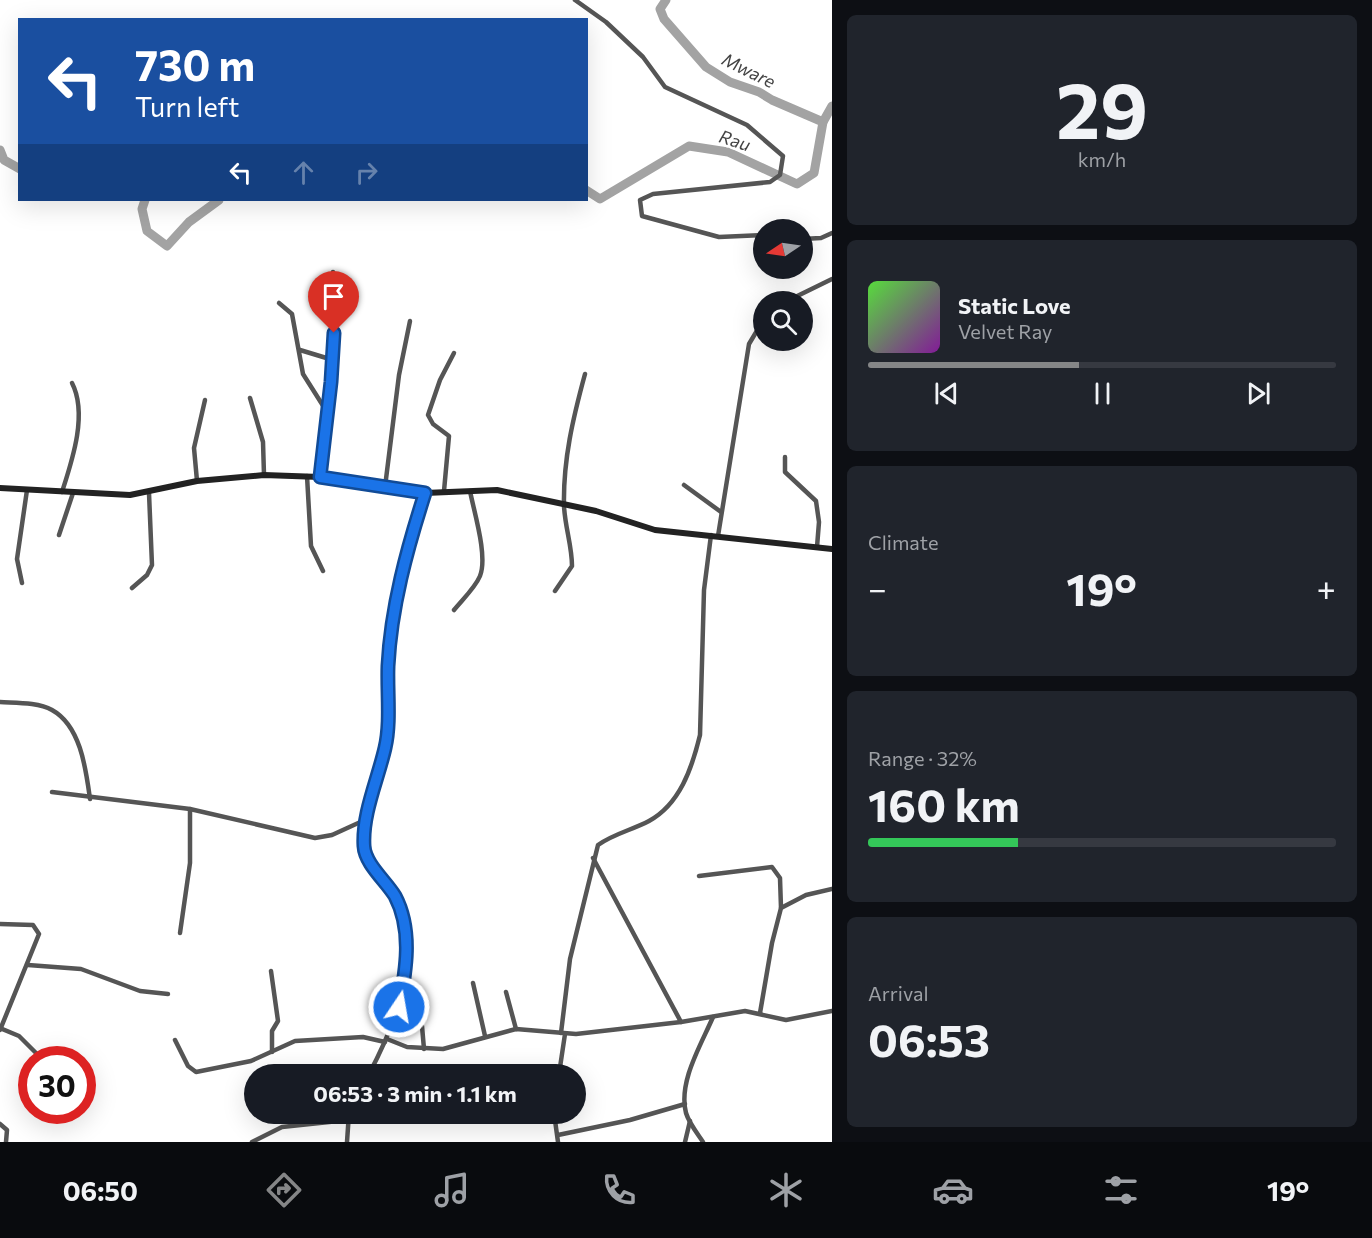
<!DOCTYPE html>
<html lang="en">
<head>
<meta charset="utf-8">
<style>
  :root { --surface:#171b24; --page:#20242c; --text:#f1f3f6; --muted:#9ea1a6; --line:#363941; --accent:#858687 }
  body { margin:0; font-family:Commissioner,sans-serif; background:var(--page); color:var(--text); height:100vh; display:flex; flex-direction:column; font-size:22px; white-space:nowrap }
  * { box-sizing:border-box; margin:0 }
  p { font-size:20px; color:var(--muted) }
  .icon { flex:none; width:33px; height:33px; fill:none; stroke:currentColor; stroke-width:2; stroke-linecap:round; stroke-linejoin:round }
  .map { position:relative; flex:1; overflow:hidden }
  .drawer { display:flex; flex-direction:column; gap:15px; padding:15px; background:#0d0f14; width:540px }
  .drawer>* { flex:none }
  .banner { position:absolute; left:18px; top:18px; width:570px; height:183px; border-radius:0px; box-shadow:0 6px 24px #0002; background:#1a4fa0; color:#fff; overflow:hidden }
  .needle { width:39px; rotate:257deg }
  .tools { position:absolute; left:753px; top:219px; display:grid; gap:12px }
  .tools a { display:grid; place-items:center; width:60px; height:60px; border-radius:50%; background:var(--surface); box-shadow:0 6px 24px #0002; font-size:30px }
  .speed { position:absolute; left:18px; top:1046px; display:flex; gap:12px; font-size:30px; font-weight:700; text-align:center }
  .speed>* { display:grid; place-content:center; width:78px; height:78px; border-radius:50%; background:var(--surface); box-shadow:0 6px 24px #0002; line-height:1 }
  .speed .limit { border:9px solid #d22; background:#fff; color:#111 }
  .pin { position:absolute; display:grid; place-items:center; width:51px; height:51px; color:#fff; margin:-62px -26px; border-radius:50% 50% 50% 0; rotate:-45deg; box-shadow:0 0 6px #0007 }
  .pin .icon { rotate:45deg }
  .me { position:absolute; width:66px; margin:-33px; rotate:12deg; stroke-linejoin:round; filter:drop-shadow(0 0 4px #0008) }
  .turn { display:flex; align-items:center; gap:21px; height:126px; padding:0 18px; font-size:27px }
  .turn .icon { width:78px; height:78px; stroke-width:2.5 }
  .turn b { display:block; font-size:42px; line-height:51px }
  .lanes { display:flex; align-items:center; height:57px; padding:0 18px; background:#0003; justify-content:center; gap:30px; direction:ltr }
  .lanes .off { opacity:.35 }
  .big { font-size:45px; font-weight:700; line-height:1.1 }
  .drawer .widget { flex:1; display:flex; flex-direction:column; justify-content:center; gap:9px; min-width:0; padding:0 21px; border-radius:9px; background:var(--page) }
  .drawer .dial { align-items:center; gap:0 }
  .dial b { font-size:78px; line-height:1 }
  .song { display:flex; align-items:center; gap:18px }
  .cover { width:72px; height:72px; border-radius:9px; background:linear-gradient(135deg,hsl(110 70% 55%),hsl(290 70% 35%)) }
  .played { height:6px; border-radius:3px; background:linear-gradient(90deg,var(--accent) 45%,var(--line) 45%) }
  .keys { display:flex; justify-content:space-around; direction:ltr }
  .heat { display:flex; justify-content:space-between; align-items:center; font-size:33px; direction:ltr }
  .charge { height:9px; border-radius:4px; background:linear-gradient(90deg,#34c759 32%,var(--line) 0) }
  .trip { position:absolute; left:244px; top:1064px; width:342px; height:60px; border-radius:30px; background:var(--surface); box-shadow:0 6px 24px #0002; font-weight:700; line-height:60px; text-align:center }
  .dock { display:flex; height:96px; justify-content:space-around; align-items:center; background:#090b0e; color:var(--muted) }
  .dock .icon { width:42px; height:42px }
  .dock .current { color:var(--accent) }
  .dock b { font-size:27px; color:var(--text) }
  main { display:flex; flex:1; min-height:0 }
  .map>svg:first-child { display:block }
  .lines { fill:none; stroke-linecap:round; stroke-linejoin:round }
  .river { stroke:#a3a3a3; stroke-width:9 }
  .street { stroke:#555; stroke-width:4.5 }
  .secondary { stroke:#222; stroke-width:6 }
  .route-casing { stroke:#114b97; stroke-width:15 }
  .route { stroke:#1a73e8; stroke-width:10 }
  .labels { text-anchor:middle; dominant-baseline:central; stroke-width:5; stroke-linejoin:round; paint-order:stroke }
  .water-label { font-size:18px; font-style:italic; fill:#444; stroke:#fff }
</style>
</head>
<body>
<main>
<div class="map">
<svg width="832" height="1142" viewBox="0 0 832 1142">
  <rect width="100%" height="100%" fill="#fff"/>
  <g class="lines">
    <!-- river -->
    <g class="river">
      <path d="M666,0L660,9L664,19L706,67L730,82L759,92L772,100L823,122"/>
      <path d="M0,150L4,160L20,169"/>
      <path d="M586,190L600,199L689,146L728,152L797,184L814,173L823,122L832,106"/>
      <path d="M145,200L142,209L147,231L167,246L189,222L219,200"/>
    </g>
    <!-- street -->
    <g class="street">
      <path d="M575,0L606,22L643,57L665,87L747,125L783,156L780,175L770,182L653,194L640,200L642,216L719,237L764,235"/>
      <path d="M802,239L821,238L832,233"/>
      <path d="M785,302L832,279"/>
      <path d="M279,303L292,314L303,374L327,412"/>
      <path d="M300,350L333,360"/>
      <path d="M250,398L263,442L264,475"/>
      <path d="M785,457V472L816,501L819,522L817,547"/>
      <path d="M307,476L311,546L323,571"/>
      <path d="M320,477L334,350L333,272"/>
      <path d="M197,481L194,448L205,400"/>
      <path d="M684,485L721,512"/>
      <path d="M385,487L399,375L410,321"/>
      <path d="M444,491L449,436L433,424L428,415L440,380L454,353"/>
      <path d="M62,492C72,461 88,414 72,383"/>
      <path d="M59,535L73,493"/>
      <path d="M718,536L749,344L764,319"/>
      <path d="M22,583L17,559L27,490"/>
      <path d="M132,588L147,575L152,565L149,493"/>
      <path d="M555,591L572,566C572,546 565,527 564,506C563,460 573,418 585,374"/>
      <path d="M454,610C462,600 475,588 480,576C488,556 474,512 470,491"/>
      <path d="M0,702C15,703 38,702 52,710C81,726 86,770 90,799"/>
      <path d="M52,792L190,809L315,838L332,835L367,819"/>
      <path d="M593,858L681,1022"/>
      <path d="M699,876L772,867L780,878L781,908"/>
      <path d="M0,924L33,925L39,934L0,1030"/>
      <path d="M180,933L190,863V809"/>
      <path d="M28,965L81,969L140,991L168,994"/>
      <path d="M271,971L278,1021L272,1031V1052"/>
      <path d="M473,983L485,1036"/>
      <path d="M506,992L516,1029"/>
      <path d="M760,1013L772,943L781,908L806,895L832,889"/>
      <path d="M422,1026L424,1049"/>
      <path d="M0,1028L19,1036L42,1059"/>
      <path d="M561,1033L570,959L598,845C613,834 632,830 649,821C680,804 692,768 700,735L704,590L711,535"/>
      <path d="M387,1039L407,1047L443,1049L516,1029L576,1034L681,1022L745,1011L786,1020L832,1011"/>
      <path d="M175,1040L188,1066L196,1072L251,1061L295,1041L363,1037L385,1042"/>
      <path d="M369,1074C396,1023 425,952 395,896C386,881 365,864 364,846C362,814 378,779 385,748C391,722 386,693 388,666C392,607 407,549 425,493"/>
      <path d="M559,1074L565,1034"/>
      <path d="M554,1113L558,1142"/>
      <path d="M0,1124L7,1130L6,1142"/>
      <path d="M558,1135L630,1120L685,1104"/>
      <path d="M252,1142L282,1127L348,1120"/>
      <path d="M347,1142L349,1113"/>
      <path d="M685,1142L690,1121"/>
      <path d="M703,1142C697,1133 689,1123 686,1113C678,1082 701,1045 713,1017"/>
    </g>
    <!-- secondary -->
    <path class="secondary" d="M0,488L130,495L197,481L264,475L320,477L425,493L497,490L596,511L655,530L832,549"/>
  </g>
  <g class="lines">
    <!-- route casing -->
    <g class="route-casing">
      <path id="route" d="M334,333L331,382L320,477L425,493C407,549 391,607 388,666C387,693 391,722 385,748C378,779 362,814 364,846C365,864 386,881 395,896C413,930 406,971 399,1007"/>
    </g>
    <!-- route -->
    <use href="#route" class="route"/>
  </g>
  <g class="labels">
    <!-- water labels -->
    <g class="water-label">
      <text transform="translate(749 70) rotate(26)">Mware</text>
      <text transform="translate(735 140) rotate(18)">Rau</text>
    </g>
  </g>
</svg>
<div class="tools">
<a><svg class="needle" viewBox="-14 -14 28 28"><path d="M0-13l5 13h-10z" fill="#e53935"/><path d="M0 13l5-13h-10z" fill="#9ea1a6"/></svg></a>
<a><svg class="icon" aria-label="search" viewBox="0 0 24 24"><circle cx="10" cy="10" r="6"/><path d="M15 15l6 6"/></svg></a>
</div>
<div class="speed"><div class="limit">30</div></div>
<div class="pin" style="left:334px;top:333px;background:#d93025"><svg class="icon" aria-label="arrive" viewBox="0 0 24 24"><path d="M6 21V4h12l-3 4 3 4H6"/></svg></div>
<svg class="me" style="left:399px;top:1007px" viewBox="-20 -20 40 40"><circle r="17" fill="#1a73e8" stroke="#fff" stroke-width="3"/><path d="M0-11L8 9 0 5-8 9z" fill="#fff"/></svg>
<div class="trip">06:53 · 3 min · 1.1 km</div>
<div class="banner">
<div class="turn"><svg class="icon" aria-label="left" viewBox="0 0 24 24"><path d="M17 20v-9H6M10 6l-5 5 5 5"/></svg><div><b>730 m</b>Turn left</div></div>
<div class="lanes"><svg class="icon" aria-label="left" viewBox="0 0 24 24"><path d="M17 20v-9H6M10 6l-5 5 5 5"/></svg><svg class="icon off" aria-label="ahead" viewBox="0 0 24 24"><path d="M12 20V5M6 11l6-6 6 6"/></svg><svg class="icon off" aria-label="right" viewBox="0 0 24 24"><path d="M7 20v-9h11M14 6l5 5-5 5"/></svg></div>
</div>
</div>
<section class="drawer">
<div class="widget dial"><b>29</b><p>km/h</p></div>
<div class="widget">
<div class="song"><i class="cover"></i><div><b>Static Love</b><p>Velvet Ray</p></div></div>
<div class="played"></div>
<div class="keys"><svg class="icon" aria-label="previous" viewBox="0 0 24 24"><path d="M18 5L8 12l10 7zM5 5v14"/></svg><svg class="icon" aria-label="pause" viewBox="0 0 24 24"><path d="M8 5v14M16 5v14"/></svg><svg class="icon" aria-label="next" viewBox="0 0 24 24"><path d="M6 5l10 7-10 7zM19 5v14"/></svg></div>
</div>
<div class="widget"><p>Climate</p>
<div class="heat"><a>−</a><b class="big">19°</b><a>+</a></div>
</div>
<div class="widget"><p>Range · 32%</p><b class="big">160 km</b><div class="charge"></div></div>
<div class="widget"><p>Arrival</p><b class="big">06:53</b></div>
</section>
</main>
<nav class="dock">
<b>06:50</b>
<svg class="icon current" aria-label="directions" viewBox="0 0 24 24"><path d="M12 3l9 9-9 9-9-9zM9 14v-3h6M13 9l2 2-2 2"/></svg>
<svg class="icon" aria-label="music" viewBox="0 0 24 24"><path d="M9 18V5l10-2v13"/><circle cx="6" cy="18" r="3"/><circle cx="16" cy="16" r="3"/></svg>
<svg class="icon" aria-label="phone" viewBox="0 0 24 24"><path d="M5 4h4l2 5-3 2q2 4 5 5l2-3 5 2v4C11 20 4 13 5 4z"/></svg>
<svg class="icon" aria-label="climate" viewBox="0 0 24 24"><path d="M12 3v18M4 7l16 10M4 17L20 7"/></svg>
<svg class="icon" aria-label="car" viewBox="0 0 24 24"><path d="M5 17H2v-5l4-1 3-4h7l3 4 3 1v5h-3M9 17h6M6 11h13"/><circle cx="7" cy="17" r="2"/><circle cx="17" cy="17" r="2"/></svg>
<svg class="icon" aria-label="filters" viewBox="0 0 24 24"><path d="M4 7h16M4 17h16"/><circle cx="9" cy="7" r="2"/><circle cx="15" cy="17" r="2"/></svg>
<b>19°</b>
</nav>
</body>
</html>
